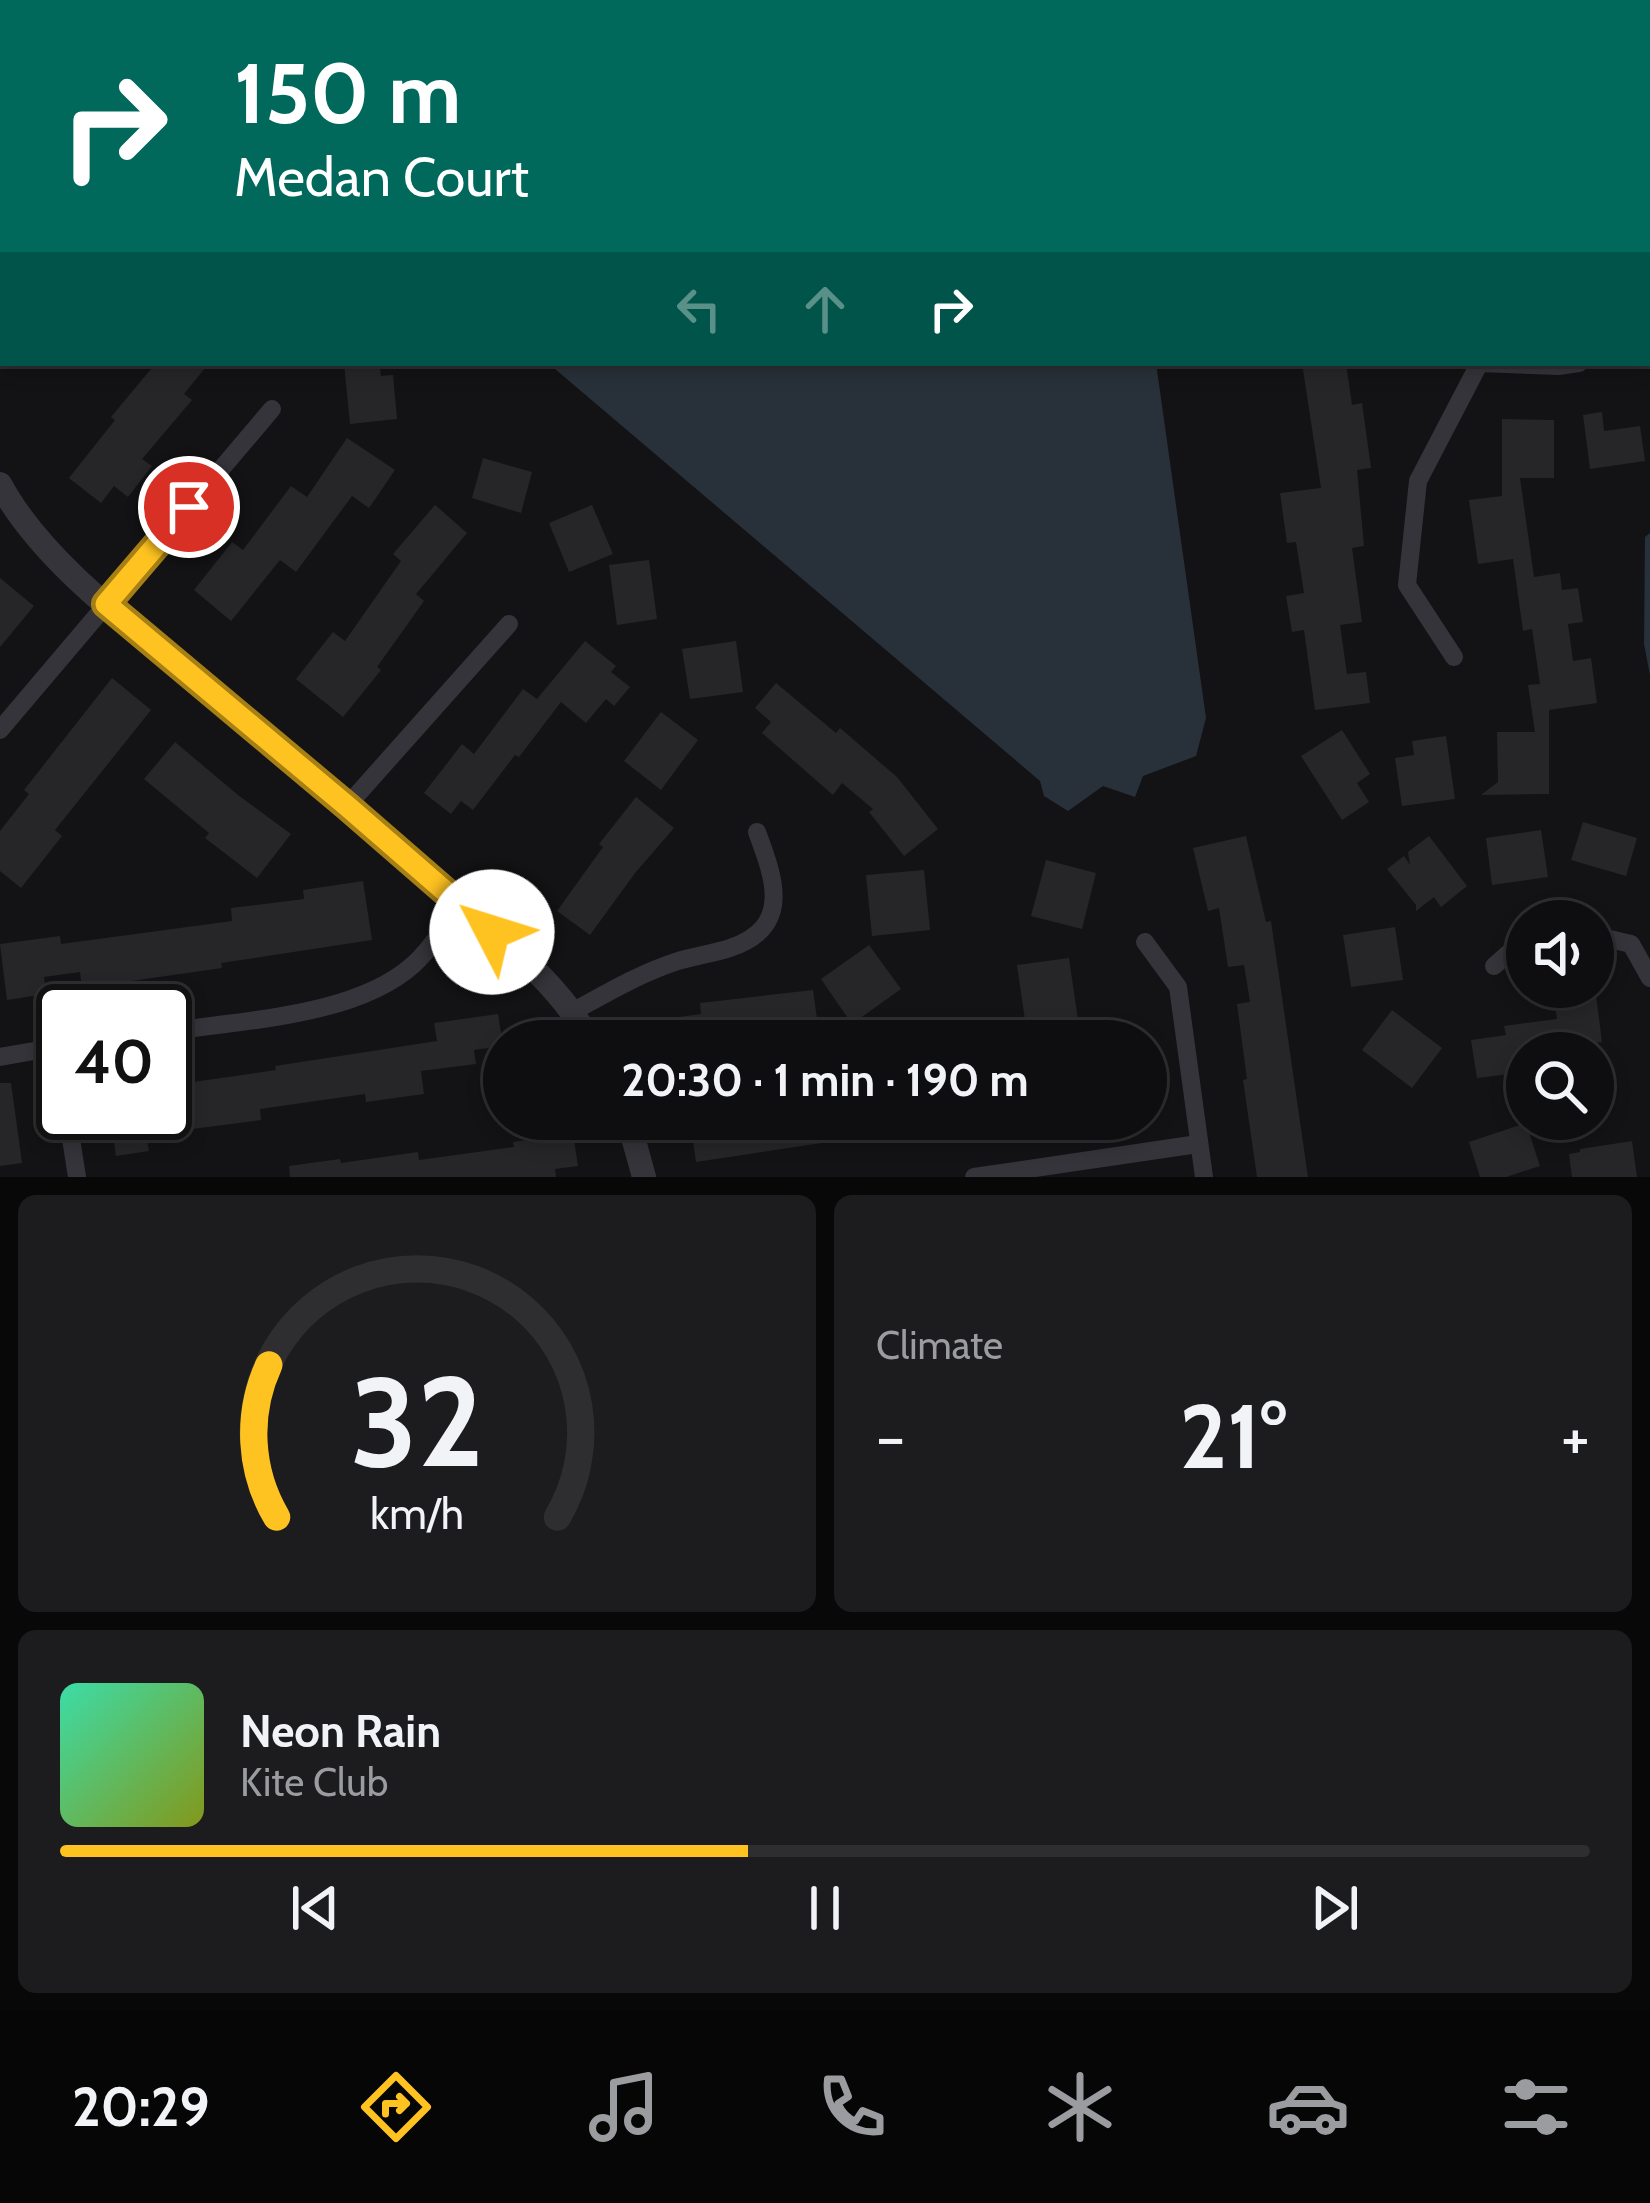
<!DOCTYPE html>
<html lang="en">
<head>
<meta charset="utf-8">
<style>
  :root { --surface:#0e0e10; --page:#1c1c1e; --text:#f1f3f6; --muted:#9b9c9f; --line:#2e2e30; --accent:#ffc321 }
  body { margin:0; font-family:Cabin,sans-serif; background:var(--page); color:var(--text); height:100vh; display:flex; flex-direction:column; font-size:45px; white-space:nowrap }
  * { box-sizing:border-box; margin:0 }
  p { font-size:39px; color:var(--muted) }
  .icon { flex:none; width:66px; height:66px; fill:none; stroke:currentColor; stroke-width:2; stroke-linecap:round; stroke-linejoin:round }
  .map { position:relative; height:1177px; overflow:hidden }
  .panel { display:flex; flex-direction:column; gap:18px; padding:18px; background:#080809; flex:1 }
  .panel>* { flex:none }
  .guide { position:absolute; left:0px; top:0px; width:1650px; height:366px; box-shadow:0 6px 18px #0003,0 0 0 3px var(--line); background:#00695c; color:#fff; overflow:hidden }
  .fabs { position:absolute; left:1506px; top:900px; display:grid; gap:24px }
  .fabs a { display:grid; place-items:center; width:108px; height:108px; border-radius:50%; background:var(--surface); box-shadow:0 6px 18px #0003,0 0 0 3px var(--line); font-size:60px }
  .speed { position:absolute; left:36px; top:984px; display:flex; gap:24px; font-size:60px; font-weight:700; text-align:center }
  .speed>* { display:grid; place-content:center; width:156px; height:156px; border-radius:50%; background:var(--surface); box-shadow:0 6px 18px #0003,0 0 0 3px var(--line); line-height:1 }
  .speed .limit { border:6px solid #111; border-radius:18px; background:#fff; color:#111 }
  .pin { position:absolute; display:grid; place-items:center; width:102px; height:102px; color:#fff; margin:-51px; border:6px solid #fff; border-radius:50%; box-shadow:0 3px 12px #0007 }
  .me { position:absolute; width:132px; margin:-66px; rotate:310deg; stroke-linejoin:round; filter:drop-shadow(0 0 9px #0008) }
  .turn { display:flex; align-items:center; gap:42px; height:252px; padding:0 36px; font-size:54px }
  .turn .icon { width:156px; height:156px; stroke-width:2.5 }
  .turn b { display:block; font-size:84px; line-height:102px }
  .lanes { display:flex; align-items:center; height:114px; padding:0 36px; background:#0003; justify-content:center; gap:60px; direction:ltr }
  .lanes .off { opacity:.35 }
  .big { font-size:90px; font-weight:800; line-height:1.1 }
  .panel .widget { flex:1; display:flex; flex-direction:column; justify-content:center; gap:18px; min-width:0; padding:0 42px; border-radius:18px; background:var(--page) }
  .panel .dial { align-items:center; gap:0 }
  .dial svg { height:312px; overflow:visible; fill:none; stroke:var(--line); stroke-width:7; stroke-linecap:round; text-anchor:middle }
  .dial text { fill:var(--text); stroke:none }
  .song { display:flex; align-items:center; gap:36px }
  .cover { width:144px; height:144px; border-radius:18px; background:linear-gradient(135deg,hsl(160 70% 55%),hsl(70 70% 35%)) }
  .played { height:12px; border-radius:6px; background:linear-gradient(90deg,var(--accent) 45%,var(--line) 45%) }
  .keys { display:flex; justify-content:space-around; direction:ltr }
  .heat { display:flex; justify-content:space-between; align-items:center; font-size:66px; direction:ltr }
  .panel .tiles { flex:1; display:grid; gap:18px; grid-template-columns:1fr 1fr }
  .widget:last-child { grid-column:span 2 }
  .trip { position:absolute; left:483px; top:1020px; width:684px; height:120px; border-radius:60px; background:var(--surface); box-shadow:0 6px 18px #0003,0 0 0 3px var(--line); font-weight:800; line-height:120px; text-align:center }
  .menu { display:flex; height:192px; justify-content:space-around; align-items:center; background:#060606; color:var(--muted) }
  .menu .icon { width:84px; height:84px }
  .menu .current { color:var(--accent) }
  .menu b { font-size:54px; color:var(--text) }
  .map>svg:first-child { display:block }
  .water { fill:#28313a }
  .building { fill:#262629 }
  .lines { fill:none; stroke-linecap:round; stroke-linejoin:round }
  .minor { stroke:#34343a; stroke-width:18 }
  .tertiary { stroke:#34343a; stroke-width:24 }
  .route-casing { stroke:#a67f15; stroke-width:30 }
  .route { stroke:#ffc321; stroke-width:21 }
</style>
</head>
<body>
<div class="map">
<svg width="1650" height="1177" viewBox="0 0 1650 1177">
  <rect width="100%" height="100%" fill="#131315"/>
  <!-- water -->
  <g class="water">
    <path d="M130,0H1106V3H131Z"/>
    <path d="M548,363H1156L1206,718L1196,756L1143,776L1135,797L1103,786L1068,811L1044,796L1040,781Z"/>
    <path d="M1650,533V675L1644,644L1645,537Z"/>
  </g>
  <!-- building -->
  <g class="building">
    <path d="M156,363H209L184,394L192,400L142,459L152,466L128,497L114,486L101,503L69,478L115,420L111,417Z"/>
    <path d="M344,363H379L381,376L393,375L397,419L350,424Z"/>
    <path d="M1302,363H1346L1352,405L1362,403L1371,468L1357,470L1364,546L1352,548L1362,622L1340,625L1347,674L1366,672L1370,703L1315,710L1304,630L1292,632L1286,596L1304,593L1296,542L1287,543L1280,493L1321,488Z"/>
    <path d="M1602,412L1604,431L1640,426L1645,461L1590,469L1583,415Z"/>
    <path d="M1502,419L1554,420V478H1520L1534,577L1560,573L1562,590L1578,588L1583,622L1568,624L1573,661L1591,658L1597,703L1549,710V794L1481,795L1498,782L1497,732H1535L1528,685L1540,684L1532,629L1523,631L1513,559L1478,564L1469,500L1502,496Z"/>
    <path d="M347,438L395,470L369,508L352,496L296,572L280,560L231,621L194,590L232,542L243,550L291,486L307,497Z"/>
    <path d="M483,458L532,472L521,513L472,498Z"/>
    <path d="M435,505L467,533L416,594L424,601L377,667L381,670L343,717L296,679L333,632L345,641L401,561L393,554Z"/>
    <path d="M592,505L613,554L569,572L549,523Z"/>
    <path d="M649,560L657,619L617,625L609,565Z"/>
    <path d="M0,578L34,606L0,647Z"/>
    <path d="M585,641L616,666L611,672L630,687L614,706L606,699L586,723L561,702L519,757L515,755L473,810L461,801L451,814L424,793L462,744L474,754L523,689L537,699Z"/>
    <path d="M736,641L743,692L690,699L682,649Z"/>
    <path d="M112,678L151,710L55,830L62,836L21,888L0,871V831L29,794L24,790Z"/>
    <path d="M776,683L836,733L840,728L897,777L938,829L904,856L869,812L873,809L842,783L833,795L762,733L771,722L755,708Z"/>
    <path d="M661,712L698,740L661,790L624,761Z"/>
    <path d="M1342,730L1370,774L1357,783L1369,802L1342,820L1301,756Z"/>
    <path d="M1446,736L1455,799L1402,806L1395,758L1414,755L1412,741Z"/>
    <path d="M175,742L238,795L291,834L257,878L205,838L209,833L144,779Z"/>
    <path d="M636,797L674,828L635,873L590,935L557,911L603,847L599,844Z"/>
    <path d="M1583,822L1637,838L1626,876L1571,860Z"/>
    <path d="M1541,830L1548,877L1492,885L1486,838Z"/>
    <path d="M1246,836L1266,922L1271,921L1308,1177H1257L1243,1080L1247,1079L1237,1004L1250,1002L1244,965L1228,967L1219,908L1208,911L1193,848Z"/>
    <path d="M1429,836L1467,886L1441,907L1434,897L1416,911V905L1387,869L1404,856L1410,865L1408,852Z"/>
    <path d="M1046,860L1096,873L1082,929L1031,916Z"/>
    <path d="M924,870L930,930L872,936L866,875Z"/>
    <path d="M363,881L372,940L221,963L222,968L82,988L80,972L44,977L46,994L7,1000L0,944L60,936L61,944L232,921L231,908L304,899L303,890Z"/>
    <path d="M1395,927L1403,980L1351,987L1343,935Z"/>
    <path d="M869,945L901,989L852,1024L821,979Z"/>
    <path d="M1069,958L1078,1020L1026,1027L1017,965Z"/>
    <path d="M1595,987L1602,1042L1527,1053V1072L1477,1078L1471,1040L1506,1035L1504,1026L1557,1019L1553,993Z"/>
    <path d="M813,990L820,1041H775V1036L740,1041H668L665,1019L701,1014L700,1003Z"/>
    <path d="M1392,1010L1442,1048L1412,1088L1362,1050Z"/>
    <path d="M498,1014L503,1046L474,1050L476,1064L421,1071L424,1094L366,1102L365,1094L260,1109L261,1120L146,1135L149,1151L116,1156L110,1113H165V1086L276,1070L275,1066L437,1041L434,1023Z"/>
    <path d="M0,1083H11L22,1163L0,1166Z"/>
    <path d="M690,1119H907L908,1130L696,1162Z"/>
    <path d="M1526,1123L1540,1166L1506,1177H1480L1469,1142Z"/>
    <path d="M573,1133L578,1166L555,1169L556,1177H290L289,1166L340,1159L341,1163L418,1152L419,1160L514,1147L513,1142Z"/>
    <path d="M1632,1141L1637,1177H1572L1569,1154L1580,1152V1149Z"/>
  </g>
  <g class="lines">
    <!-- minor -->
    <g class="minor">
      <path d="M1332,0V3"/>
      <path d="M1647,53L1650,51"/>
      <path d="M0,243L3,242"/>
      <path d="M1647,352H1650"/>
      <path d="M1478,363L1558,366L1579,363"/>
      <path d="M1454,657L1407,585L1418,481L1479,364"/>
      <path d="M0,730L272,409"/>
      <path d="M347,806L509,624"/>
      <path d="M1593,935L1631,944L1650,978"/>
      <path d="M1145,942L1178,987L1204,1177"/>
      <path d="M1494,966L1518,945L1527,943"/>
      <path d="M574,1011C607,993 639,974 675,962C693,956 712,954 730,948C792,927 775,880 757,832"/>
      <path d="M165,1032C241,1020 356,1017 414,964C432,948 446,924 461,905"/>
      <path d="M57,1047L63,1087"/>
      <path d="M0,1057L63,1046"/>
      <path d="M67,1113L77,1177"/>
      <path d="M974,1177L1198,1144"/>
    </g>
    <!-- tertiary -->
    <g class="tertiary">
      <path d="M0,484C43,564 138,631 207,689C292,759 375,831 458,903C508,946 558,982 590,1041"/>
      <path d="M628,1119L644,1177"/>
    </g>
  </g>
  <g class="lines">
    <!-- route casing -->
    <g class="route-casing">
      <path id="route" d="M189,507L106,604L347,806L492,932"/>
    </g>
    <!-- route -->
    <use href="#route" class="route"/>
  </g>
</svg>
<div class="fabs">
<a><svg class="icon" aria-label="sound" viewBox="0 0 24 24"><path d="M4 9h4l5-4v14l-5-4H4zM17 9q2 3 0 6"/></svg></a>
<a><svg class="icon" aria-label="search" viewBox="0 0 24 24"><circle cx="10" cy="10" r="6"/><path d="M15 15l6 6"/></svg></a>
</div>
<div class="speed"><div class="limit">40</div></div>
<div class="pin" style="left:189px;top:507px;background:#d93025"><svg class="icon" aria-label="arrive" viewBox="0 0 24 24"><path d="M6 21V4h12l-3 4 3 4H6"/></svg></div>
<svg class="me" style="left:492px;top:932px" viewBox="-20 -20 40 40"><circle r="19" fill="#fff"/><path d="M0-13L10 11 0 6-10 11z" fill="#ffc321"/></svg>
<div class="trip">20:30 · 1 min · 190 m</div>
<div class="guide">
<div class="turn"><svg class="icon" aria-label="right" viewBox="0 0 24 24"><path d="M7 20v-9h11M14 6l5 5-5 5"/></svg><div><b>150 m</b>Medan Court</div></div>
<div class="lanes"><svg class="icon off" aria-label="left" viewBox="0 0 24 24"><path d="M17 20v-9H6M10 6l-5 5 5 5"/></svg><svg class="icon off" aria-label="ahead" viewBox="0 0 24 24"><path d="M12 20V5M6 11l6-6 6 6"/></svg><svg class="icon" aria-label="right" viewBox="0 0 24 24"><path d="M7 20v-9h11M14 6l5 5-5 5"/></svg></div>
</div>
</div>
<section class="panel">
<div class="tiles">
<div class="widget dial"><svg viewBox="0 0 100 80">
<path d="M14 69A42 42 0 1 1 86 69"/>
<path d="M14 69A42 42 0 0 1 12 30" stroke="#ffc321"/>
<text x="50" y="56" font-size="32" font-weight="700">32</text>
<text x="50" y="72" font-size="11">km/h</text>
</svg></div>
<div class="widget"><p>Climate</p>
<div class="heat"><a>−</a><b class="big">21°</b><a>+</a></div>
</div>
<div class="widget">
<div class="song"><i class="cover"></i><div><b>Neon Rain</b><p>Kite Club</p></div></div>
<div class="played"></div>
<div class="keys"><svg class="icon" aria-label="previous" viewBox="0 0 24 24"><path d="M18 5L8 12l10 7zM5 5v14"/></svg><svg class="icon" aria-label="pause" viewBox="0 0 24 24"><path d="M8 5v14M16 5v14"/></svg><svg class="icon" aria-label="next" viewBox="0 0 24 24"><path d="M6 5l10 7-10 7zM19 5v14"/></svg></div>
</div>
</div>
</section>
<nav class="menu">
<b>20:29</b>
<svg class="icon current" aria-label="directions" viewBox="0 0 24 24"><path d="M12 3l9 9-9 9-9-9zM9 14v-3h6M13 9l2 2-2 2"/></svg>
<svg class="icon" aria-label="music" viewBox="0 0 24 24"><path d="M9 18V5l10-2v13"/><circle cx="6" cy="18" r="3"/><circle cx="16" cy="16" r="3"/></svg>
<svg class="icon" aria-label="phone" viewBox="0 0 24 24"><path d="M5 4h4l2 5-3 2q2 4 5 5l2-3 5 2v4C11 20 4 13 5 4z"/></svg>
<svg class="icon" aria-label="climate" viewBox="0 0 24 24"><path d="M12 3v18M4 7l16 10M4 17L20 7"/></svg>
<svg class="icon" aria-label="car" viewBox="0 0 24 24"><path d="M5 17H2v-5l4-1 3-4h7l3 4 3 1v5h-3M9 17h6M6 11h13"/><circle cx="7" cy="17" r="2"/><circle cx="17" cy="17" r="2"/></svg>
<svg class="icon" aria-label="filters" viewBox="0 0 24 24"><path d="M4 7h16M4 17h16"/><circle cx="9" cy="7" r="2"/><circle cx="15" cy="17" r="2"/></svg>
</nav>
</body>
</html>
